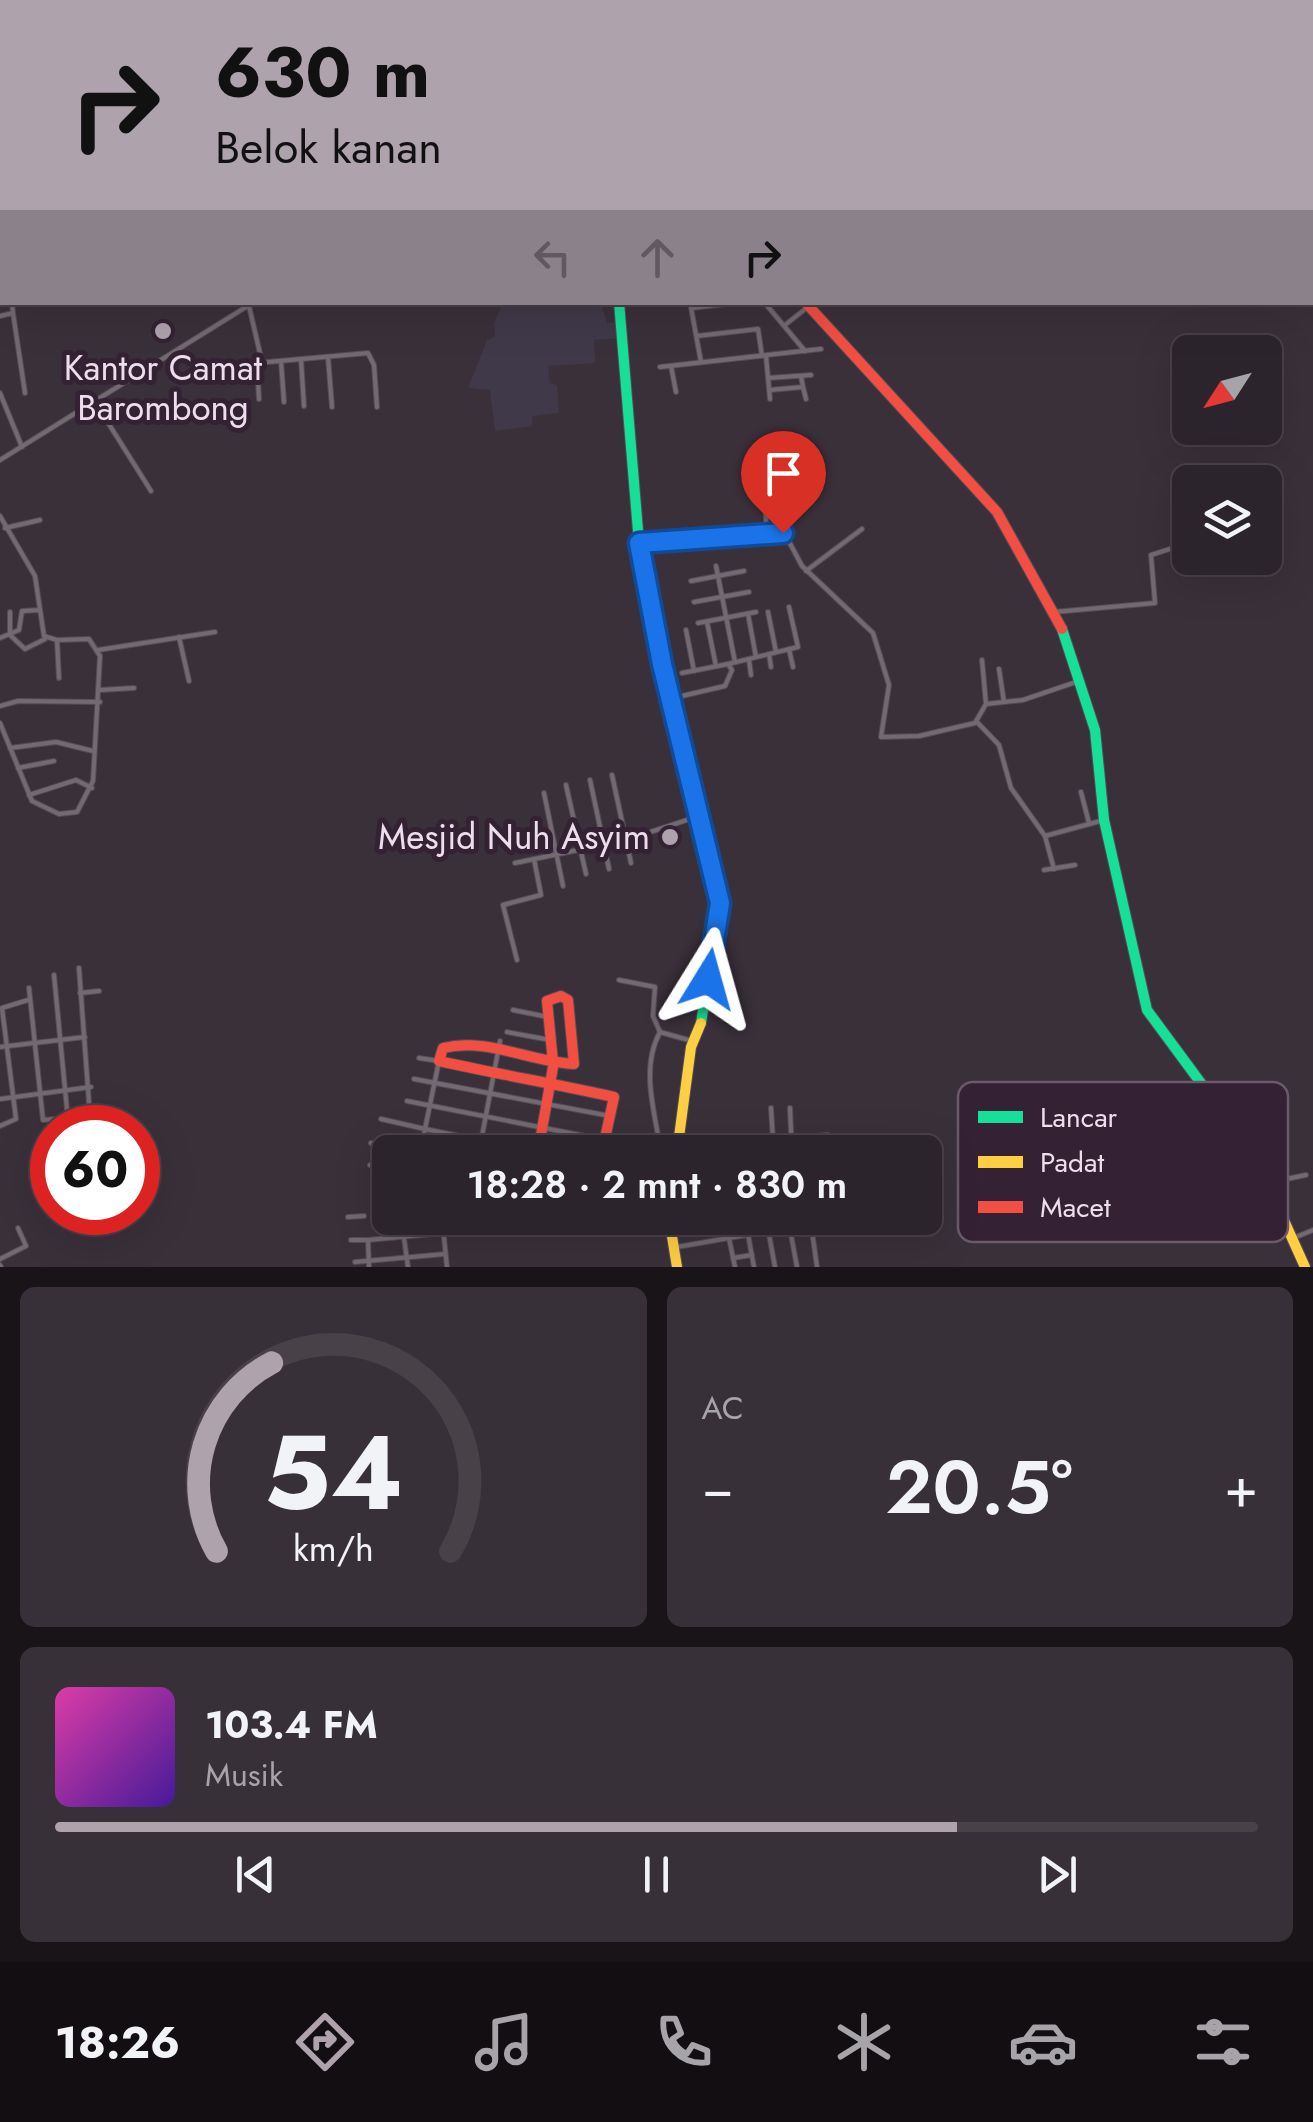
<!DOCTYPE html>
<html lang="id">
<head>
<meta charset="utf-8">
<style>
  :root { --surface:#2c242c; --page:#383038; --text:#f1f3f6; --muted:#a6a4a9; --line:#484148; --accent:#aea2ad }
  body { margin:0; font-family:Jost,sans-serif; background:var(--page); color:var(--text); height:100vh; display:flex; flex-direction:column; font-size:38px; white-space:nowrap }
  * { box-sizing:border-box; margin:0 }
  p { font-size:32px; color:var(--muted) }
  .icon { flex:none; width:55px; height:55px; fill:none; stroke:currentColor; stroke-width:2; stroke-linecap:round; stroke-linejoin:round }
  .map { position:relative; height:1267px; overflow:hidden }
  .panel { display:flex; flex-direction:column; gap:20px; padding:20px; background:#181418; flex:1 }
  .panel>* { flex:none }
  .guide { position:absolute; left:0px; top:0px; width:1315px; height:305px; box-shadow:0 10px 40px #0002,0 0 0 2px var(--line); background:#aea2ad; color:#111; overflow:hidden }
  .needle { width:65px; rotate:234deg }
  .controls { position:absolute; left:1172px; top:335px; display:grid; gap:20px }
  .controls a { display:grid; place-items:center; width:110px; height:110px; border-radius:15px; background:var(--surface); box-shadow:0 10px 40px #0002,0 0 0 2px var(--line); font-size:50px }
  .speed { position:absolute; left:30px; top:1105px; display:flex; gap:20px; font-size:50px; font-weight:700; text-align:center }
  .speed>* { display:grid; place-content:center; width:130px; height:130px; border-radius:50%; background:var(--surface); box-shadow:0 10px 40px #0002,0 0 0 2px var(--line); line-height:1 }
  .speed .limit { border:15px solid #d22; background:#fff; color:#111 }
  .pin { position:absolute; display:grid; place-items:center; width:85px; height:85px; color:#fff; margin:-102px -42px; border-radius:50% 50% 50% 0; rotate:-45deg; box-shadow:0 0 10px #0007 }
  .pin .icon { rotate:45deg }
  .me { position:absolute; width:110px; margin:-55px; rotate:8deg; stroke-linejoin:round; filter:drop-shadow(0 0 8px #0008) }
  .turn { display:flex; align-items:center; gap:35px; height:210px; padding:0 50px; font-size:45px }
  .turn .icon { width:130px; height:130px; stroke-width:2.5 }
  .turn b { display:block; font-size:70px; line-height:85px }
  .lanes { display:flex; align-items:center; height:95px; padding:0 50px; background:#0003; justify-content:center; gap:50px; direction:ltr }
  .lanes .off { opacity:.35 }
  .big { font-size:75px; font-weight:600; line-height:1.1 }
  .panel .card { flex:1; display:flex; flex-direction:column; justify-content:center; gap:15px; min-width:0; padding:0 35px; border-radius:15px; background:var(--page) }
  .panel .dial { align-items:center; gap:0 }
  .dial svg { height:260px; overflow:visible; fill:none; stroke:var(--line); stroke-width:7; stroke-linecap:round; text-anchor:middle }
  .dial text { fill:var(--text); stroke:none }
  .song { display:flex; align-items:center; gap:30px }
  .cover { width:120px; height:120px; border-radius:15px; background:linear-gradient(135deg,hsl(320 70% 55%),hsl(260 70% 35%)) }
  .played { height:10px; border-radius:5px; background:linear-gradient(90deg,var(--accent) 75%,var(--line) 75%) }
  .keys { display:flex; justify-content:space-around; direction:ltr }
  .heat { display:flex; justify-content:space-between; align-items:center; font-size:55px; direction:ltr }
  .panel .tiles { flex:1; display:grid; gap:20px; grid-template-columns:1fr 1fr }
  .card:last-child { grid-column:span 2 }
  .trip { position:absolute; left:372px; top:1135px; width:570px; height:100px; border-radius:15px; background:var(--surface); box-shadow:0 10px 40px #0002,0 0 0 2px var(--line); font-weight:600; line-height:100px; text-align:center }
  .tab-bar { display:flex; height:160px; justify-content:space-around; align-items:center; background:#120e12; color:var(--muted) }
  .tab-bar .icon { width:70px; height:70px }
  .tab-bar .selected { color:var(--accent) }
  .tab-bar b { font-size:45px; color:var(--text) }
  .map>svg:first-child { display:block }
  .education { fill:#403949 }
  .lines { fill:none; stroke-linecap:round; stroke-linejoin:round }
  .street-casing { stroke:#554c55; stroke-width:6 }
  .fast-casing { stroke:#554c55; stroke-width:12 }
  .slow-casing { stroke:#554c55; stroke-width:12 }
  .jam-casing { stroke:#554c55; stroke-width:12 }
  .street { stroke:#726971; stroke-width:4 }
  .fast { stroke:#16e098; stroke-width:10 }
  .slow { stroke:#ffcf43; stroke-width:10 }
  .jam { stroke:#f24e42; stroke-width:10 }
  .route-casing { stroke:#114b97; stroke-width:25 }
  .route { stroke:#1a73e8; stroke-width:18 }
  .poi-dot { fill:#aea2ad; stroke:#352134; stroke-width:4 }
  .labels { text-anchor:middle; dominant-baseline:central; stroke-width:10; stroke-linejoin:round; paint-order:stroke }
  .poi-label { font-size:35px; fill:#ecdfeb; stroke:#352134 }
  .key { fill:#352134; stroke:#6c5a6b; stroke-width:2.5 }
  .key-label { font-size:28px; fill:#ecdfeb }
</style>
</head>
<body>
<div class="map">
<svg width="1313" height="1267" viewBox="0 0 1313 1267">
  <rect width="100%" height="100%" fill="#3a303a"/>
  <!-- education -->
  <path class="education" d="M503,303H601L607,323L616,322L617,338L594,340L595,363L548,366L550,383L557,385L559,413L532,416V426L495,431L490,390L468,388L487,340L495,337L494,323Z"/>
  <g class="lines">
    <!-- street casing -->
    <g class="street-casing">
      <g id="street">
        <path d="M377,2V0"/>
        <path d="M436,2V0"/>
        <path d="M494,2V0"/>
        <path d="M655,2L657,0"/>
        <path d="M0,117L2,118"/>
        <path d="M0,174H2"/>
        <path d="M12,302L13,313"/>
        <path d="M690,302L701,362"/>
        <path d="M764,302L805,351"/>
        <path d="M249,306L262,362"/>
        <path d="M692,308L742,302"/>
        <path d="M0,316L13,313L25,393"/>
        <path d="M785,325L804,310"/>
        <path d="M697,336L758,329L762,356"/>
        <path d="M766,356L770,399"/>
        <path d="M328,357L332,407"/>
        <path d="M301,359L304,406"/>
        <path d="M281,361L284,402"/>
        <path d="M671,366L676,392"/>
        <path d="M660,367L821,349"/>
        <path d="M768,378L811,375"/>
        <path d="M803,387L806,399"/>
        <path d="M769,390L803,387L801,376"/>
        <path d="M0,393L22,447"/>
        <path d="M259,399L257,363L368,353L374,365L377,407"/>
        <path d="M95,402L151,491"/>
        <path d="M0,460L254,302"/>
        <path d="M765,504L767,533"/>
        <path d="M0,516L35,576L44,636L57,640L89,639L100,656L93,781L77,812L59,814L32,801L0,723"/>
        <path d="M5,528L40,520"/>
        <path d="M639,543L785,534L802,566L873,633L889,685L881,737L919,736L975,723L986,704L1023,700L1079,681"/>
        <path d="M716,566L735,662"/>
        <path d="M806,571L862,529"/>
        <path d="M691,581L744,571"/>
        <path d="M694,602L749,592"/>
        <path d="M768,612L776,652"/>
        <path d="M1054,612L1155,603L1151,555L1179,546"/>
        <path d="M748,614L756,657"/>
        <path d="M707,622L716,666"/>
        <path d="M698,623L756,612"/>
        <path d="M686,630L694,671"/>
        <path d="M10,635L25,649L45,639"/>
        <path d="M10,635V612"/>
        <path d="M179,637L189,681"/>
        <path d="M0,638L19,630L22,611L40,610"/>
        <path d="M57,640L59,678"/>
        <path d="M789,649L793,667"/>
        <path d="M98,650L215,632"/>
        <path d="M769,654L771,667"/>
        <path d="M749,660L751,675"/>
        <path d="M982,660L986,704"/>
        <path d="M728,664L798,647L789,607"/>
        <path d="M999,669L1004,702"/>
        <path d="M100,690L134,688"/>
        <path d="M669,699L725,686L732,670L728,664L682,673"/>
        <path d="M0,706L18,701L100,702"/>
        <path d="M977,722L999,745L1011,788L1045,836"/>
        <path d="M10,748L56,742L93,751"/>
        <path d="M18,768L54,761"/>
        <path d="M612,775L631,863"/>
        <path d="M590,780L609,869"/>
        <path d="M566,785L586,874"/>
        <path d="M1081,792L1089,823"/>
        <path d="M544,793L563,886"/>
        <path d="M29,795L76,780L92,788"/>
        <path d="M515,863L626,840L699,816"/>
        <path d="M1054,869L1045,836L1104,820"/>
        <path d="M1044,870L1075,865"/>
        <path d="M517,960L503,905L541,895L534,859"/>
        <path d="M54,975L68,1120"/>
        <path d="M619,980L655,987L653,1016L660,1032"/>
        <path d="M29,988L43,1120L90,1116L79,968"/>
        <path d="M80,993L99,991"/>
        <path d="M513,1010L548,1017"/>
        <path d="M507,1032L550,1040"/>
        <path d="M0,1047L85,1037"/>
        <path d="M414,1079L610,1116"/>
        <path d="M0,1099L91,1087"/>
        <path d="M407,1101L605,1140"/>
        <path d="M771,1108L773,1140"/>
        <path d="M790,1108L792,1152"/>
        <path d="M381,1119L425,1129L439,1061L419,1058"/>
        <path d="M0,1126L16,1119L2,1008L28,1000"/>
        <path d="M1277,1140L1283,1178"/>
        <path d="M759,1141L828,1135"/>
        <path d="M371,1143L420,1152"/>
        <path d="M421,1152L425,1129L538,1152"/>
        <path d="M479,1152L500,1041"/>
        <path d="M661,1152C655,1113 640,1068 660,1032L692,1041"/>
        <path d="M836,1152H837"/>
        <path d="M370,1165L390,1169"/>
        <path d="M1267,1183L1306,1175"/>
        <path d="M388,1190L390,1191"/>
        <path d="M389,1213H390"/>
        <path d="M348,1217L364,1216"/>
        <path d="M407,1218L404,1238L408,1267"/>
        <path d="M413,1218L420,1220L421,1235"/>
        <path d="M442,1218L447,1267"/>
        <path d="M523,1218L585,1233L588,1218"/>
        <path d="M745,1218L754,1267"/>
        <path d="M766,1218L775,1267"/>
        <path d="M788,1218L797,1267"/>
        <path d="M601,1229L628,1222L630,1218"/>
        <path d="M1291,1239L1313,1230"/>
        <path d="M351,1240H368"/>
        <path d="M677,1247L729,1238L725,1218"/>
        <path d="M733,1258L752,1255"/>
        <path d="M0,1259L26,1246L18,1228"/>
        <path d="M355,1262L445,1254"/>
        <path d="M0,1265L1,1267"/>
        <path d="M369,1267L368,1240L443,1233"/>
        <path d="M735,1267L729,1238L806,1225L812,1231L817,1267"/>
      </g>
    </g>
    <!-- fast casing -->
    <g class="fast-casing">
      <g id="fast">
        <path d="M604,0V2"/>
        <path d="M619,302L639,543L661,664L720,903L701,1023"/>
        <path d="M1062,629L1095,730L1104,820L1147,1010L1240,1136"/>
      </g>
    </g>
    <!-- slow casing -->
    <g class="slow-casing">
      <g id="slow">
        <path d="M1240,1136L1255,1156L1305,1267"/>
        <path d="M677,1152L691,1047L701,1023"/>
        <path d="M669,1218L677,1267"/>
      </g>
    </g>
    <!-- jam casing -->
    <g class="jam-casing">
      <g id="jam">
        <path d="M805,302L997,512L1062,629"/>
        <path d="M538,1152L553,1067V1062L547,1001L561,996L568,1000L574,1064C530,1062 487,1037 443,1048L439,1061C497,1074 556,1084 614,1097L602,1152"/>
      </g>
    </g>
    <!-- street -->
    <use href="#street" class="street"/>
    <!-- fast -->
    <use href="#fast" class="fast"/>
    <!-- slow -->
    <use href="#slow" class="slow"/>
    <!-- jam -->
    <use href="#jam" class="jam"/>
  </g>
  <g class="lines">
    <!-- route casing -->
    <g class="route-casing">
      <path id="route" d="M708,979L720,903L662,664L639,543L783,533"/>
    </g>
    <!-- route -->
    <use href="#route" class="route"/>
  </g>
  <!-- markers -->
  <g class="poi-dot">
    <circle cx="163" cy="331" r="10"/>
    <circle cx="670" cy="837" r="10"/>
  </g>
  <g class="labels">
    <!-- poi labels -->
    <g class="poi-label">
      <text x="163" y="368">Kantor Camat<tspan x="163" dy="40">Barombong</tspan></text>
      <text x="650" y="837" text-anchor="end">Mesjid Nuh Asyim</text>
    </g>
  </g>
  <!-- legend -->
  <rect x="958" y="1082" width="330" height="160" rx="15" class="key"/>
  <rect x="978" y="1111" width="45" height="12" fill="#16e098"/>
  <rect x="978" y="1156" width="45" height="12" fill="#ffcf43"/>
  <rect x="978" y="1201" width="45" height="12" fill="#f24e42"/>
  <g class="key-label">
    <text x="1040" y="1127">Lancar</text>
    <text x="1040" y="1172">Padat</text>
    <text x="1040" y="1217">Macet</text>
  </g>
</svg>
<div class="controls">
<a><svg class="needle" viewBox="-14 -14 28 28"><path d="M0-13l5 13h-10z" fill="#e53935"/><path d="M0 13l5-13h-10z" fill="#a6a4a9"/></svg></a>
<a><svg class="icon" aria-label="layers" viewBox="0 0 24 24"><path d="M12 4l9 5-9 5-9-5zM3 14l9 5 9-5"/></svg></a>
</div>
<div class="speed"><div class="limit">60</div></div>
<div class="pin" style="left:783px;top:533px;background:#d93025"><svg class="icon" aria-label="arrive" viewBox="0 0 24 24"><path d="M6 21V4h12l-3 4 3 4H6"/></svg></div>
<svg class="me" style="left:708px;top:979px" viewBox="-20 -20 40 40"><path d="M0-17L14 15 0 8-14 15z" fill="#1a73e8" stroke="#fff" stroke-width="4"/></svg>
<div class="trip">18:28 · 2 mnt · 830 m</div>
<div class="guide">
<div class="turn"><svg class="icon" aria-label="right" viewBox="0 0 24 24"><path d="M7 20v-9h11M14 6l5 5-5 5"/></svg><div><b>630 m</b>Belok kanan</div></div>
<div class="lanes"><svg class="icon off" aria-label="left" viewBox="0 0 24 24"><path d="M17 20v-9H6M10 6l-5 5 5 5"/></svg><svg class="icon off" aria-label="ahead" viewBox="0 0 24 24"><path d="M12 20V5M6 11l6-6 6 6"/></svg><svg class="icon" aria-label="right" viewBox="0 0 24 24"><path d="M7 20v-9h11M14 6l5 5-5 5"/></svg></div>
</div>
</div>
<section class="panel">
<div class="tiles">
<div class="card dial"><svg viewBox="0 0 100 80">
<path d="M14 69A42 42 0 1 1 86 69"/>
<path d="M14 69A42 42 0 0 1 31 11" stroke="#aea2ad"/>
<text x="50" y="56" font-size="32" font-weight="700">54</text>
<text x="50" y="72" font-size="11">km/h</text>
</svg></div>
<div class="card"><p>AC</p>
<div class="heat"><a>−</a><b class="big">20.5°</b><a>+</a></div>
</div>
<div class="card">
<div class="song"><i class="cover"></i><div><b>103.4 FM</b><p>Musik</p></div></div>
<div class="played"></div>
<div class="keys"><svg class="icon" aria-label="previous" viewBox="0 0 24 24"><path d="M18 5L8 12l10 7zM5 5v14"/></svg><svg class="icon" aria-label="pause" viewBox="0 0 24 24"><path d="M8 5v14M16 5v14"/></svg><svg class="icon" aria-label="next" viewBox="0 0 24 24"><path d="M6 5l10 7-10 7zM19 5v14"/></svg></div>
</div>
</div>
</section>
<nav class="tab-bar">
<b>18:26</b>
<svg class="icon selected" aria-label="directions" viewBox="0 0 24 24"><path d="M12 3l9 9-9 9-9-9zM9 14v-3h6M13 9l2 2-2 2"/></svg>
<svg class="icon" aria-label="music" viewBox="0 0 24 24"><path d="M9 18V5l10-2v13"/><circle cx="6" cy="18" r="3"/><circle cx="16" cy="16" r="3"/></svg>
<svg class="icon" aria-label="phone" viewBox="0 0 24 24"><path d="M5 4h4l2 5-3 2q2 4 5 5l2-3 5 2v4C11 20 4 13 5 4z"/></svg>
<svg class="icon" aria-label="climate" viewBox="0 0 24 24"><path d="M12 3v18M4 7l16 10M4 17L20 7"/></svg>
<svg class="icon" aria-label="car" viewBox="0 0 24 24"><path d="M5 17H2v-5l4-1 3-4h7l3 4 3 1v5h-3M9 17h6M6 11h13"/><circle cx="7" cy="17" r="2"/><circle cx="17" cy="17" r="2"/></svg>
<svg class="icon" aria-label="filters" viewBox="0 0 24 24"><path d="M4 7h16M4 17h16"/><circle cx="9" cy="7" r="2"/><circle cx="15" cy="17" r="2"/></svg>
</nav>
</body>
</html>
